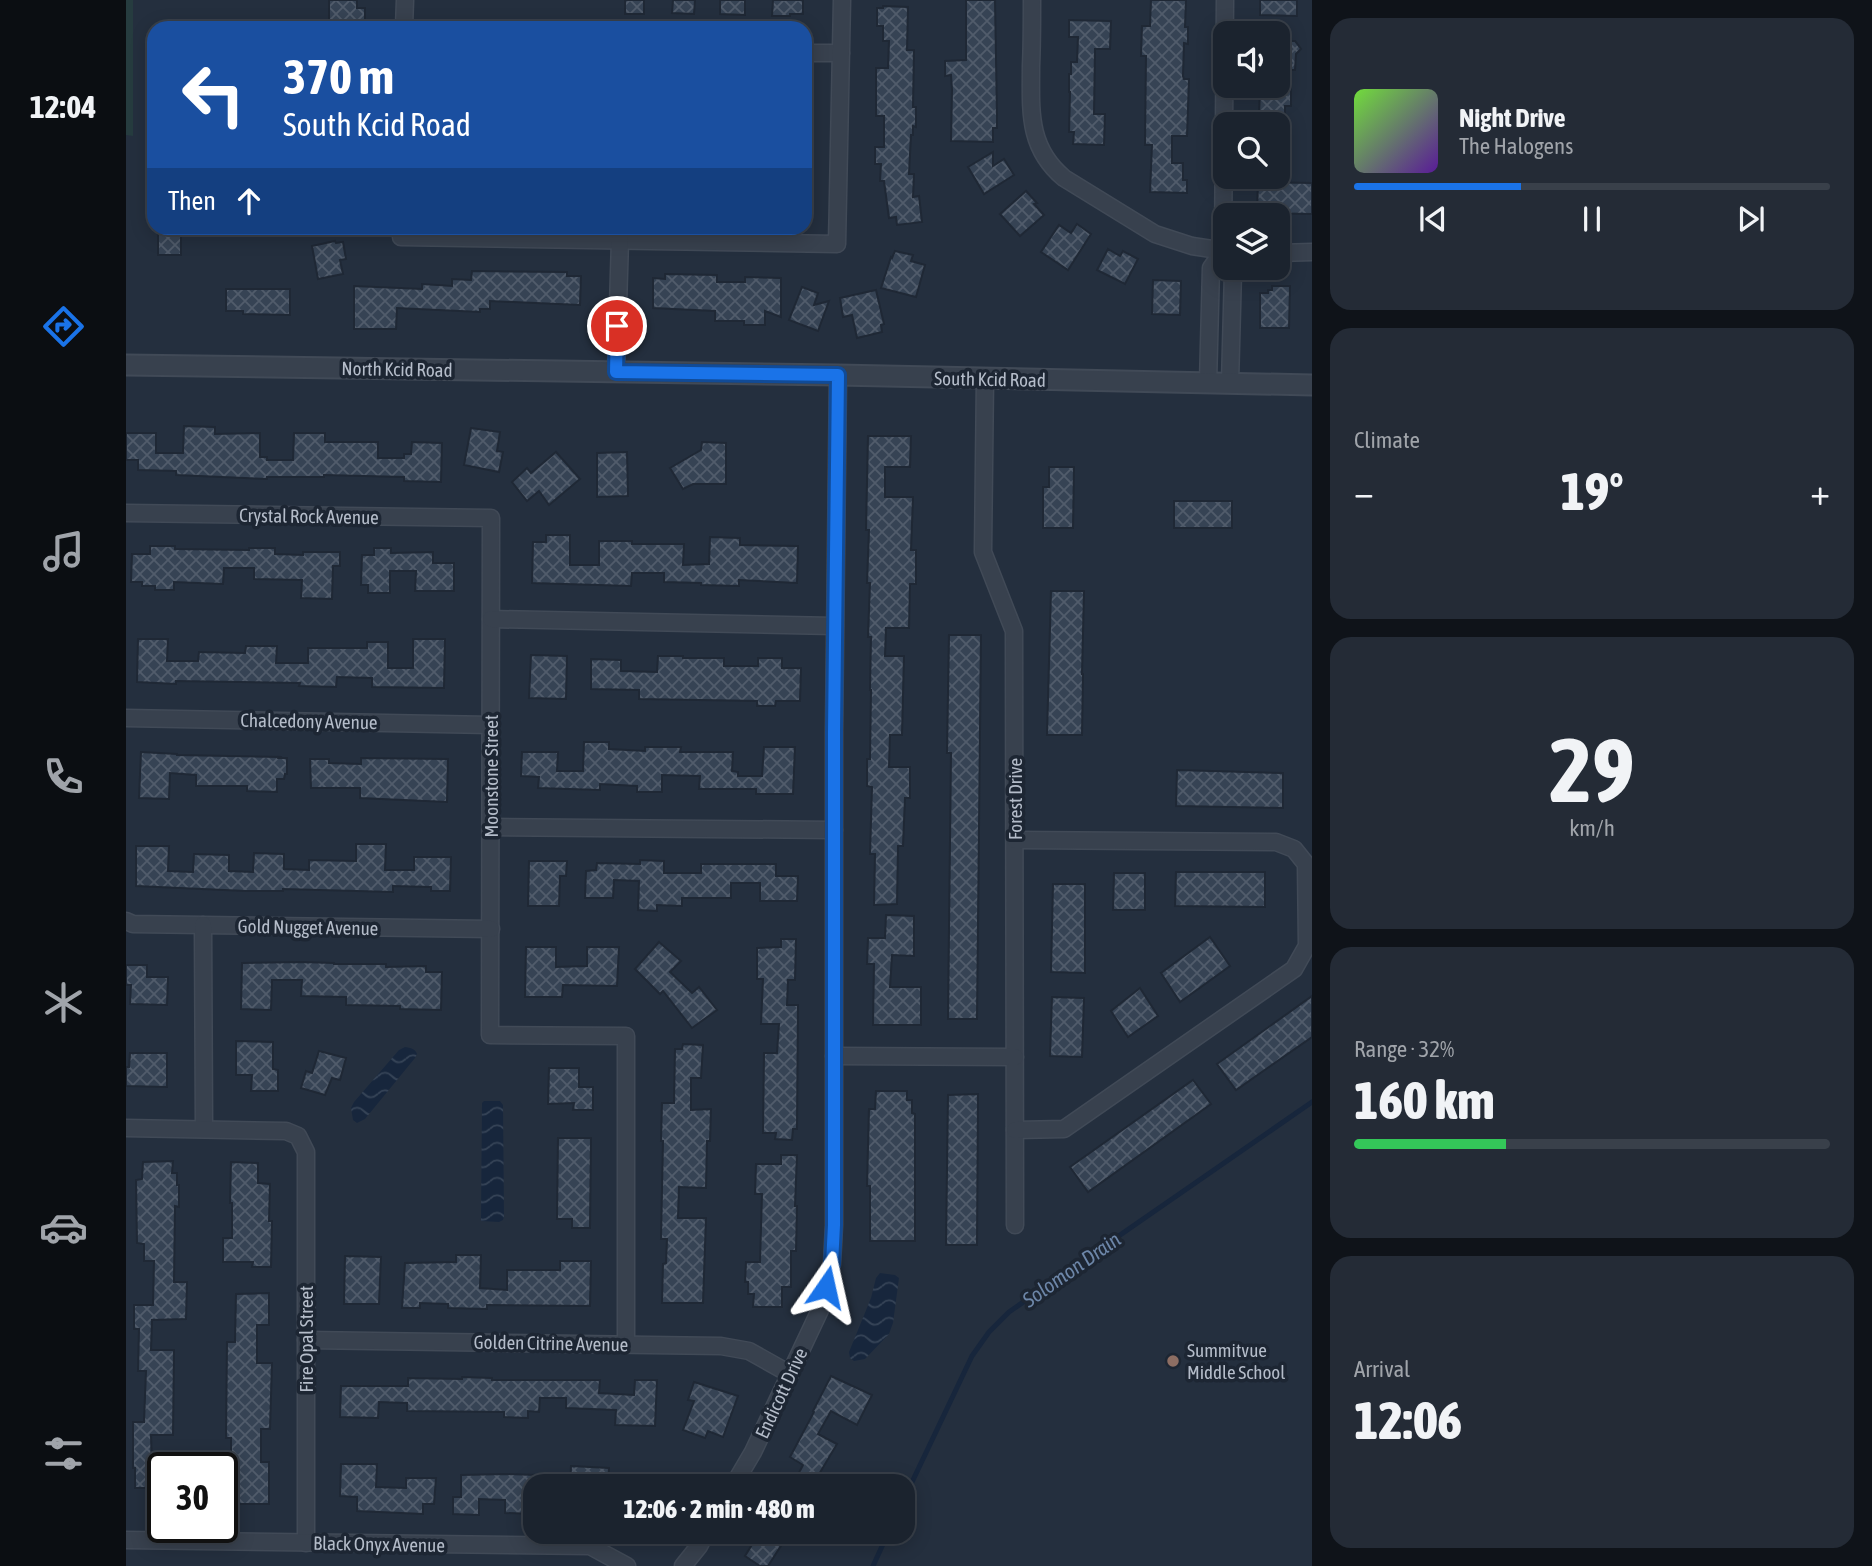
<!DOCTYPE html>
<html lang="en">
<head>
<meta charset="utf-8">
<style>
  :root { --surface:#1b232e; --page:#242b36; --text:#f1f3f6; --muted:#a0a4aa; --line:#39404a; --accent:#1a73e8 }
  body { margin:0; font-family:"Asap Condensed",sans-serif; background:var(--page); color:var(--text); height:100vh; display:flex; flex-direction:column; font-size:26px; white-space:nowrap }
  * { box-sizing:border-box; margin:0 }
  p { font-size:23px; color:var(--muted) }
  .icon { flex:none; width:38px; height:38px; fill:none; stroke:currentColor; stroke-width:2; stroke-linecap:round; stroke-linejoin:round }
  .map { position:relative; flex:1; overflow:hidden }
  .side { display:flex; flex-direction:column; gap:18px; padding:18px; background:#0f1319; width:560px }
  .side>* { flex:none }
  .top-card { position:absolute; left:21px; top:21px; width:665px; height:214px; border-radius:21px; box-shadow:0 4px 18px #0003,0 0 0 2px var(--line); background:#1a4fa0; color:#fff; overflow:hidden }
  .controls { position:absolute; left:1087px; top:21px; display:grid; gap:14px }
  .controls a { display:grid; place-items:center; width:77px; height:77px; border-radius:14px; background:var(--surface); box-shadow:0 4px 18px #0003,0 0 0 2px var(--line); font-size:35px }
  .speed { position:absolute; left:21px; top:1452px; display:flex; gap:14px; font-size:35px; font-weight:700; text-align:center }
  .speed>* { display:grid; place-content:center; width:91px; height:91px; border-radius:50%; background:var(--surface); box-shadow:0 4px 18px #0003,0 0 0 2px var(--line); line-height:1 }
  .speed .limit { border:4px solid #111; border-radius:10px; background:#fff; color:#111 }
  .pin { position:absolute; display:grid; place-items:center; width:60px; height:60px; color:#fff; margin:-30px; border:4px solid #fff; border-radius:50%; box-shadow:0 2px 7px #0007 }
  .me { position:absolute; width:77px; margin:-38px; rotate:11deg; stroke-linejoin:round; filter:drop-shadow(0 0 5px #0008) }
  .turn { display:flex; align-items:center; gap:24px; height:147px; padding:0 21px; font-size:32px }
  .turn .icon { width:91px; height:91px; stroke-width:2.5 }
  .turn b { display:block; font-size:49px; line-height:60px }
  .then { display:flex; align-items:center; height:66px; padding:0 21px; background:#0003; gap:14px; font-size:26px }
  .big { font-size:52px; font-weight:800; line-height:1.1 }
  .side .tile { flex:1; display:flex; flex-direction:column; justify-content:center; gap:10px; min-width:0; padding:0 24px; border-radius:21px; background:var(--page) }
  .side .dial { align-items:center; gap:0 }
  .dial b { font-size:91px; line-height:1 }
  .song { display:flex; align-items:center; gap:21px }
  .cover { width:84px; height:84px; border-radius:10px; background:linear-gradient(135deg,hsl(100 70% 55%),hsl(270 70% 35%)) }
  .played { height:7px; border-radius:4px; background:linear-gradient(90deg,var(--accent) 35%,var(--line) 35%) }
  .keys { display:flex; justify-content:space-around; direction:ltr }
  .heat { display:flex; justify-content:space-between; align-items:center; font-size:38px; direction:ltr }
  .charge { height:10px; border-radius:5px; background:linear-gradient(90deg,#34c759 32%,var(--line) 0) }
  .trip { position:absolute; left:397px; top:1474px; width:392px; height:70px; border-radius:21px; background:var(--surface); box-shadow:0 4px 18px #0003,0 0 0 2px var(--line); font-weight:800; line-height:70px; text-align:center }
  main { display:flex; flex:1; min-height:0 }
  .tabs { display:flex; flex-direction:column; width:126px; justify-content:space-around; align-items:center; background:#0b0e12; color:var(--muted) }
  .tabs .icon { width:49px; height:49px }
  .tabs .active { color:var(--accent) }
  .tabs b { font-size:32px; color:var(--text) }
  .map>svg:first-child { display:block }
  .grass { fill:#263c3f }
  .water { fill:url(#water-waves) }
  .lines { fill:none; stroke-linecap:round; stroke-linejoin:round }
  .stream { stroke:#17263c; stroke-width:5 }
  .building { fill:url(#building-cross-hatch); stroke:#1f2835; stroke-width:2 }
  .minor-casing { stroke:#414a57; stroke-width:19 }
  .tertiary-casing { stroke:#414a57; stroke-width:23 }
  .minor { stroke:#38414e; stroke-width:16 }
  .tertiary { stroke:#38414e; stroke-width:19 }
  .route-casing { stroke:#114b97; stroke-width:18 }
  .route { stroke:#1a73e8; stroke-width:12 }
  .education-dot { fill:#8d6e63; stroke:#1d2633; stroke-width:2.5 }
  .labels { text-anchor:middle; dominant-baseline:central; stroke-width:7; stroke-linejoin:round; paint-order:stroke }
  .street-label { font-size:19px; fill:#b4bcc9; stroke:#1d2633 }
  .poi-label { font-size:19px; fill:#b4bcc9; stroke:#1d2633; text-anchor:start }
  .water-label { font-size:21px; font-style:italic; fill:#6d86a8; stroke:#1d2633 }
</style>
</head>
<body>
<main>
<nav class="tabs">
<b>12:04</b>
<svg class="icon active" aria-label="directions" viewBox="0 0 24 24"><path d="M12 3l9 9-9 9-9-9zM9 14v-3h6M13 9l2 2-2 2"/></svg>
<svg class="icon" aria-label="music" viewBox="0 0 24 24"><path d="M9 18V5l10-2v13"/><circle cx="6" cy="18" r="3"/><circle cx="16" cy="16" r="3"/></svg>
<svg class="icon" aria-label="phone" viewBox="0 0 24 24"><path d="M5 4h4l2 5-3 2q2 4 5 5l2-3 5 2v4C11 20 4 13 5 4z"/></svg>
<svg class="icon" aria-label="climate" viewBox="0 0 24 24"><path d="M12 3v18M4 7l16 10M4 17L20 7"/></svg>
<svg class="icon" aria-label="car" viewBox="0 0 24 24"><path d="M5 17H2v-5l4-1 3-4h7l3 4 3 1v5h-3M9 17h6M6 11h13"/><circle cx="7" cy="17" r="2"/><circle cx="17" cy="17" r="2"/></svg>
<svg class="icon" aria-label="filters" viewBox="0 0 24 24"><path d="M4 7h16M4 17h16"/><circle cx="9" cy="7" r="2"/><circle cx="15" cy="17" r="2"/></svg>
</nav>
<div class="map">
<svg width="1186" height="1566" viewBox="0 0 1186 1566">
  <defs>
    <pattern id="water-waves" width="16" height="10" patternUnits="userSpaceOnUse" patternTransform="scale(1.75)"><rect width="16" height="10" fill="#17263c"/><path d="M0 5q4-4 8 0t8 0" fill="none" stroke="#364457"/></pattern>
    <pattern id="building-cross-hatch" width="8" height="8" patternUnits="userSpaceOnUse" patternTransform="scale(1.75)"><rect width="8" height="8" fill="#364354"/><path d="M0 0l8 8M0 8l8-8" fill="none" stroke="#515c6b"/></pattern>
  </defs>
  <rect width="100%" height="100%" fill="#242f3e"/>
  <!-- grass -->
  <path class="grass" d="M0,0H7V136L0,135Z"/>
  <!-- water -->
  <g class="water">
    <path d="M279,1047C284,1048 289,1048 291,1054L289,1058L239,1119L231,1123L227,1120L225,1108L228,1102L273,1050Z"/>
    <path d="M358,1101H374L377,1105L378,1217L377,1220L373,1222L355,1221V1219L356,1103Z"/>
    <path d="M754,1273L769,1275L773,1278L767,1323L763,1334L739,1359L728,1361L724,1358L723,1352L745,1298L750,1278Z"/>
  </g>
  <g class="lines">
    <!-- stream -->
    <g class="stream">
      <path d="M777,1501L846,1356L863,1332L883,1312L1186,1102"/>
      <path d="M747,1566L763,1531"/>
    </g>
  </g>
  <!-- building -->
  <g class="building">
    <path d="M203,0H231V8H239V28H218V22H203Z"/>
    <rect x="499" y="0" width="19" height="14"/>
    <path d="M547,0H569L568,14L546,13Z"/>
    <path d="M594,0H619V15L594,14Z"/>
    <path d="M647,0H677V14H664V16H646Z"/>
    <path d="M840,0H869L871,117V128H867V142L825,141L826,90L825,75L819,76V61L840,60Z"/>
    <path d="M1025,0H1060L1059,27H1062V44L1058,43L1057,76L1058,79H1063L1061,136H1046V163H1057V180H1061V193L1024,192L1026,145H1019L1020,56H1015L1016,26H1024Z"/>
    <path d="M1134,0H1171V16L1134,15Z"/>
    <path d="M757,6L782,7L781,50H788L787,107H790V127L787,126V135H785L783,174H788L787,197L793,196L796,222L771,225L770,217L763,218L758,181H754L755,164H749V147H758V116H750V68H762L763,41H757V26H751V8H757Z"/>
    <path d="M943,20L985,21L984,49H969L968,114H979L978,145L947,144L948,132H943L944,92H943V74H945V62H951L952,37H943Z"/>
    <path d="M1152,41H1169L1175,49L1170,54L1169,70H1165V106H1159V116L1133,115L1134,88H1137V86H1152Z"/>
    <path d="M867,152V166L878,159L888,175L858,194L842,167Z"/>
    <path d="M1132,182L1186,183V214L1131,213Z"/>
    <path d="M900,191L911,203L908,204L918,215L894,236L874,214Z"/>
    <path d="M951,224L965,234L942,270L915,252L933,225L945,233Z"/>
    <rect x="32" y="228" width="23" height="27"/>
    <path d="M209,241L210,243L217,242L220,259L214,260L217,274L192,279L186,246Z"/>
    <path d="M982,249L994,256L997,251L1012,259L999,284L971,270Z"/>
    <path d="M769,251L787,255L785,261L799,265L790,297L755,288L765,257L766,258Z"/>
    <path d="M346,271L441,272V276H455L454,305L364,301V309H354V312L271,308L270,329H228V286L296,289V284L326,286V279L345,280Z"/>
    <path d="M539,274L591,275V282H619V277L655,278V317L639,311V325H618V321H589V311L527,308V278L539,279Z"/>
    <path d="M1027,280L1055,281L1054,315L1026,314Z"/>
    <path d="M1146,286H1164L1163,328H1134V293H1142V290H1146Z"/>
    <path d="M676,287L692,293L688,305L703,301L692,331L663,320Z"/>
    <path d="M100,289H164V315L117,314V311H100Z"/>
    <path d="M750,290L758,324L755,325L756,332L731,338L726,315L717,317L714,298Z"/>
    <path d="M58,426L89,427V434L134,433V457H141V460H167L168,433H199V442H252V458H278V454H285L286,442L316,443L315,482L278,481V477L198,475V477H141V479L50,475V471L12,470V460H0V433H30V453H57Z"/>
    <path d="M345,428L374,432L371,451L377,452L373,472L338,465Z"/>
    <path d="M742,436H785L784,467H759V497H787L785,550H790V584H784L783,628H760L759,656H778L776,735H764L763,767H784V798H779L777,846H772L771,904L748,905L749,854H744L746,787L741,786V759H744L745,690H744L745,637H742L744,583H741L743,530H740Z"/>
    <path d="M576,442L600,443V484H567L557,489L544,468L575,450Z"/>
    <path d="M430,452L454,479L423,505L413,491L401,501L386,482L401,468L405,473Z"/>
    <path d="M501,452L502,496L471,497V453Z"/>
    <path d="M923,467H948L947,528H917V487H923Z"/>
    <rect x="1048" y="501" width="58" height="27"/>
    <path d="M420,535H444V565H473V541H506V544H558L557,565L583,564L584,537L614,538V545L672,546L671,583L613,580V586L575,585V583L538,582V573H506L505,586L406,583L407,542H420Z"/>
    <path d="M24,546H49V549L123,550V548H149V554L177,555V552H214V566H207L206,599L175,598L176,580L128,579V568H98L97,584L48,582V590H29V586H16V582H5L6,554H24Z"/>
    <path d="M248,548H265V553L307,552V563H328V591H289L290,571H264V593H242V585H235L236,555H248Z"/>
    <path d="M925,591H958L956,674H957L956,735H921Z"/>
    <path d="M823,635H855L851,1019H822L825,753H821Z"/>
    <path d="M12,639H42L41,661H72L73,652L119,653L120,646H151L150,663H182V648H241V642H262V668H287V639H319L318,688L246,687V678L211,677L210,687L173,686L174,683L50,681V684L11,682Z"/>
    <path d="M405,655L441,656L440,699L403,698Z"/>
    <path d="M532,656H557V658H598V666H632V658H656V668H675L674,701H650L649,706H631V701L513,699V690L465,689V659L495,660V671L531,672Z"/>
    <path d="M458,742H483V749L519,751V747H555L554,752H607L606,771L612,772V776H636L638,747H669L667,794H630V789H573L574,776L536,775V792H511V786L474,784V790L412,788L413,777L395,776L396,752H432L431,771H457Z"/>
    <path d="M15,752L51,754V755L154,757L153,758H161V774H159L158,779H151V792L121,791V786H70V775L44,773L43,799L13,798Z"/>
    <path d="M235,758L322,759L321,802L234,798V788H185L184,759H203V763L235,764Z"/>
    <path d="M1051,770L1157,773V808L1050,806Z"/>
    <path d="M230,844H260L259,870H288V857H325L324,891H305V887L267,886V892L157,889V891H120L10,886V846H43L42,871L67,872L68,854L103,855V871L127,872L128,853L158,854V869L183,870V860L230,861Z"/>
    <path d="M514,860L538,861V873H575V864H650V876H672L671,901H634V883H605V898H556V906L531,905V911L512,910L513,881L488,880L487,898H459L460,871L470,870L471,863L514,864Z"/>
    <path d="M403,861H441L440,876H434L433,906H402Z"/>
    <path d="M1050,872H1139V907L1049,906Z"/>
    <path d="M988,873H1019V910H987Z"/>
    <path d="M927,884H959V973L925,972Z"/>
    <path d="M760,915L788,916V956L766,955L764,987H795V1025H747L748,964H741L742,938H759Z"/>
    <path d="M1084,937L1104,966L1054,1002L1035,973Z"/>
    <path d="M655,939H670L669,980H662L661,1005H672L671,1129H667L666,1140L649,1139L650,1133H637L638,1053H651L653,1024H635L637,979H631V948L655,947Z"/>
    <path d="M533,942L555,961L544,972L566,993L573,987L591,1010L566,1028L537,991L534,994L509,969Z"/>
    <path d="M400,947H430V967L461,966V947H493L491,986L437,985L436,997H399Z"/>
    <path d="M176,962L208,963V964H260V967L300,966V972H316L315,1010L274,1009V1006L220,1005V997L175,996L176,980H146L145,1010L115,1009L116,963Z"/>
    <path d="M0,965H21V977H42L41,1005L4,1004L5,985H0Z"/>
    <path d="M1014,988L1032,1016L1002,1037L985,1011Z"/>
    <path d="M1186,996V1037L1110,1090L1091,1064Z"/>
    <path d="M926,997L958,998L956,1057L924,1056Z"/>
    <path d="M110,1041L147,1042V1069L152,1070V1091H125L126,1075H110Z"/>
    <path d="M557,1044L577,1045L575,1078H565V1110L585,1109L584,1141H581L580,1188L553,1187L552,1218H580L577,1303H536L537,1264L540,1263L541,1239H535L537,1141H535L536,1103H548L549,1049H556Z"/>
    <path d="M193,1051L220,1058L214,1080L206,1078L199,1095L175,1088L180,1071L186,1073Z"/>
    <path d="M4,1053H41V1087L0,1086V1067H3Z"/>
    <path d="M423,1068H453V1087H467V1110H447L448,1103L422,1104Z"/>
    <path d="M1067,1080L1085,1104L962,1192L944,1167Z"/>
    <path d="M750,1091H781V1100H786V1113L789,1114V1241H744V1186H741L742,1147L743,1109H749Z"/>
    <path d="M852,1094L851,1245H820L822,1095Z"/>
    <path d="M432,1138H465L464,1228H446V1219H431Z"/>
    <path d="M655,1155H671L669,1206H671L670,1251H665V1287H656V1307H627L628,1294H622V1282H619L620,1262H634L636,1194H629L630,1164H655Z"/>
    <path d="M47,1161L46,1173H51V1185H53V1207L49,1206L48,1282H61L60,1319L26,1320L25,1350H48L47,1435H25L26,1469L37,1468V1508H20V1488H9V1468H7V1422H18L20,1371H12L13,1329H8V1305H27L28,1261H18V1244L11,1243L10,1180L16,1179L17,1162Z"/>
    <path d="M105,1162L132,1163V1183L144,1184L143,1221H146L145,1267H126L127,1262H97V1238H106V1203H104Z"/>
    <path d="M330,1255H355L354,1288L381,1290V1270H434V1261H465L464,1306L361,1305V1309L322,1308V1304L294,1303V1308H276L279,1263L330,1262Z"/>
    <path d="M219,1256L255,1257L253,1304H218Z"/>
    <path d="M143,1293V1325H131V1363H146L144,1429H135V1462H143V1504H96L97,1471H105V1438H100L101,1342H109L110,1294Z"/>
    <path d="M705,1376L746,1395L731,1425L705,1411L692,1434L711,1444L686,1486H666L677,1465L664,1457L688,1412L687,1411Z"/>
    <path d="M336,1377L366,1378V1380H474L473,1393L508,1395L509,1380H531L529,1426L489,1425L490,1410L440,1408V1398H414L413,1412L402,1411V1418L378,1417V1412L281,1411V1403L253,1402L252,1418L214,1417L215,1386H282V1378L336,1379Z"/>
    <path d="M568,1382L612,1396L597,1437L582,1431L579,1438L557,1430L568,1401L562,1400Z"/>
    <path d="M215,1464H251L250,1487L280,1488V1478H310L308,1504H297V1514L231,1511V1497L214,1496Z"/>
    <path d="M445,1466L483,1468L482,1486H444Z"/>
    <path d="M380,1474L410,1475V1514L379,1513V1500L353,1499V1515L327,1514V1497H335V1475Z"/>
    <path d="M626,1531H643L658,1541L642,1566H634L619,1556L627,1543L621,1539Z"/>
  </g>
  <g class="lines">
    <!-- minor casing -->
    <g class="minor-casing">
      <g id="minor">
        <path d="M906,0C906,22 906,44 905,66C905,110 901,147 938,178L1029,234L1066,246L1099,251"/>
        <path d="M1099,0L1097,251L1099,256"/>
        <path d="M278,28L279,0"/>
        <path d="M679,53H715"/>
        <path d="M275,228V237L711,244L716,0"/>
        <path d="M1152,253L1186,252"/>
        <path d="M490,372L494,240"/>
        <path d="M859,378L857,552L888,631L889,1225"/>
        <path d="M1082,383L1085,268L1097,251"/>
        <path d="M1104,383L1107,271L1105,268"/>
        <path d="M0,513L365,518L364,1035L500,1036V1344"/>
        <path d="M365,619L708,626"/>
        <path d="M0,718L365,725"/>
        <path d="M365,827L708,830"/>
        <path d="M889,840L1150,842L1168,849L1180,864L1181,946L1168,969L938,1129L889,1130"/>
        <path d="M0,921L7,924L365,929"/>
        <path d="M77,925L78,1129"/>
        <path d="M708,1056L889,1057"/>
        <path d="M0,1128L160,1131L172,1136L180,1152V1543"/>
        <path d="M180,1340L595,1346L623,1351L664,1374"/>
        <path d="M607,1486L627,1452L694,1310L706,1264L708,1225V732L712,375"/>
        <path d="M0,1540L464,1546L501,1566"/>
        <path d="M557,1566L573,1546L581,1531"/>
      </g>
    </g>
    <!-- tertiary casing -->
    <g class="tertiary-casing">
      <path id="tertiary" d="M0,365L712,375L1186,385"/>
    </g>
    <!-- minor -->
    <use href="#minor" class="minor"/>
    <!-- tertiary -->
    <use href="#tertiary" class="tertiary"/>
  </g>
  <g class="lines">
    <!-- route casing -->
    <g class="route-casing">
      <path id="route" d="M491,326L490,372L712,375L708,732V1225L706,1264L700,1287"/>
    </g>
    <!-- route -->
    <use href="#route" class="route"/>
  </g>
  <!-- markers -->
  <circle class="education-dot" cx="1047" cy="1361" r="7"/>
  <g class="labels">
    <!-- street labels -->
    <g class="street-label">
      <text transform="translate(271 369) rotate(1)">North Kcid Road</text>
      <text transform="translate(864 379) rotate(1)">South Kcid Road</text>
      <text transform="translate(183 516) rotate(1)">Crystal Rock Avenue</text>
      <text transform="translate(183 721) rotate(1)">Chalcedony Avenue</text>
      <text transform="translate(365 776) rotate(-90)">Moonstone Street</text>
      <text transform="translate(889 799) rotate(-90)">Forest Drive</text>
      <text transform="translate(182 927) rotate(1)">Gold Nugget Avenue</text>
      <text transform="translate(180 1339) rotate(-90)">Fire Opal Street</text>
      <text transform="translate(425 1343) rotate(1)">Golden Citrine Avenue</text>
      <text transform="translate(655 1393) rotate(-65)">Endicott Drive</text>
      <text transform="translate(253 1544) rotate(1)">Black Onyx Avenue</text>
    </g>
    <!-- poi labels -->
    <g class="poi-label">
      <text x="1061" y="1350">Summitvue<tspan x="1061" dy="22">Middle School</tspan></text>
    </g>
    <!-- water labels -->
    <g class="water-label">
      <text transform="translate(945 1269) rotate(-35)">Solomon Drain</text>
    </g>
  </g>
</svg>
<div class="controls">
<a><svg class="icon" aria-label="sound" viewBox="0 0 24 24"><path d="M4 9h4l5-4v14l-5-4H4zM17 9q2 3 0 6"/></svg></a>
<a><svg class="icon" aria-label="search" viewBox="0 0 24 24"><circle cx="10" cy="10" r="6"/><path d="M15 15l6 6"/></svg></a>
<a><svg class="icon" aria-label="layers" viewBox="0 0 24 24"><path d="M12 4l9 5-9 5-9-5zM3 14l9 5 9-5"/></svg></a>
</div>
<div class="speed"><div class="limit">30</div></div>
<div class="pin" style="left:491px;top:326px;background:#d93025"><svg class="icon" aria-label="arrive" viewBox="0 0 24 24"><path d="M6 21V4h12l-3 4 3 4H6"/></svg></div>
<svg class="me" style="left:700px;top:1287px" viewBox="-20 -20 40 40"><path d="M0-17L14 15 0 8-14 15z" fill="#1a73e8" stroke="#fff" stroke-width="4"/></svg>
<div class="trip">12:06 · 2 min · 480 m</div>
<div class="top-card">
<div class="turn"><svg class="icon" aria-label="left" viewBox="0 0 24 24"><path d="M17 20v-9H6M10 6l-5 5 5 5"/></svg><div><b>370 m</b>South Kcid Road</div></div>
<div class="then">Then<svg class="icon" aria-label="ahead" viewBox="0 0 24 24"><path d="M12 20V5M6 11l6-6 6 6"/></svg></div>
</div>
</div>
<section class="side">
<div class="tile">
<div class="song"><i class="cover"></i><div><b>Night Drive</b><p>The Halogens</p></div></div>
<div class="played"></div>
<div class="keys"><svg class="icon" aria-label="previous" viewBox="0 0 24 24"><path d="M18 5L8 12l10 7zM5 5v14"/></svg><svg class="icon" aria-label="pause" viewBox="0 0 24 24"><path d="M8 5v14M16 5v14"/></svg><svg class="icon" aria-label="next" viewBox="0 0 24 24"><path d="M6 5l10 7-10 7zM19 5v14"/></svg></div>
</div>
<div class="tile"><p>Climate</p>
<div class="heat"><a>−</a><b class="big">19°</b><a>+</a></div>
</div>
<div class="tile dial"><b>29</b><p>km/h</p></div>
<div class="tile"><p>Range · 32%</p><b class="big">160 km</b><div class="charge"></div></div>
<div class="tile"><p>Arrival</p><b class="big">12:06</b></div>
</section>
</main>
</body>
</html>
